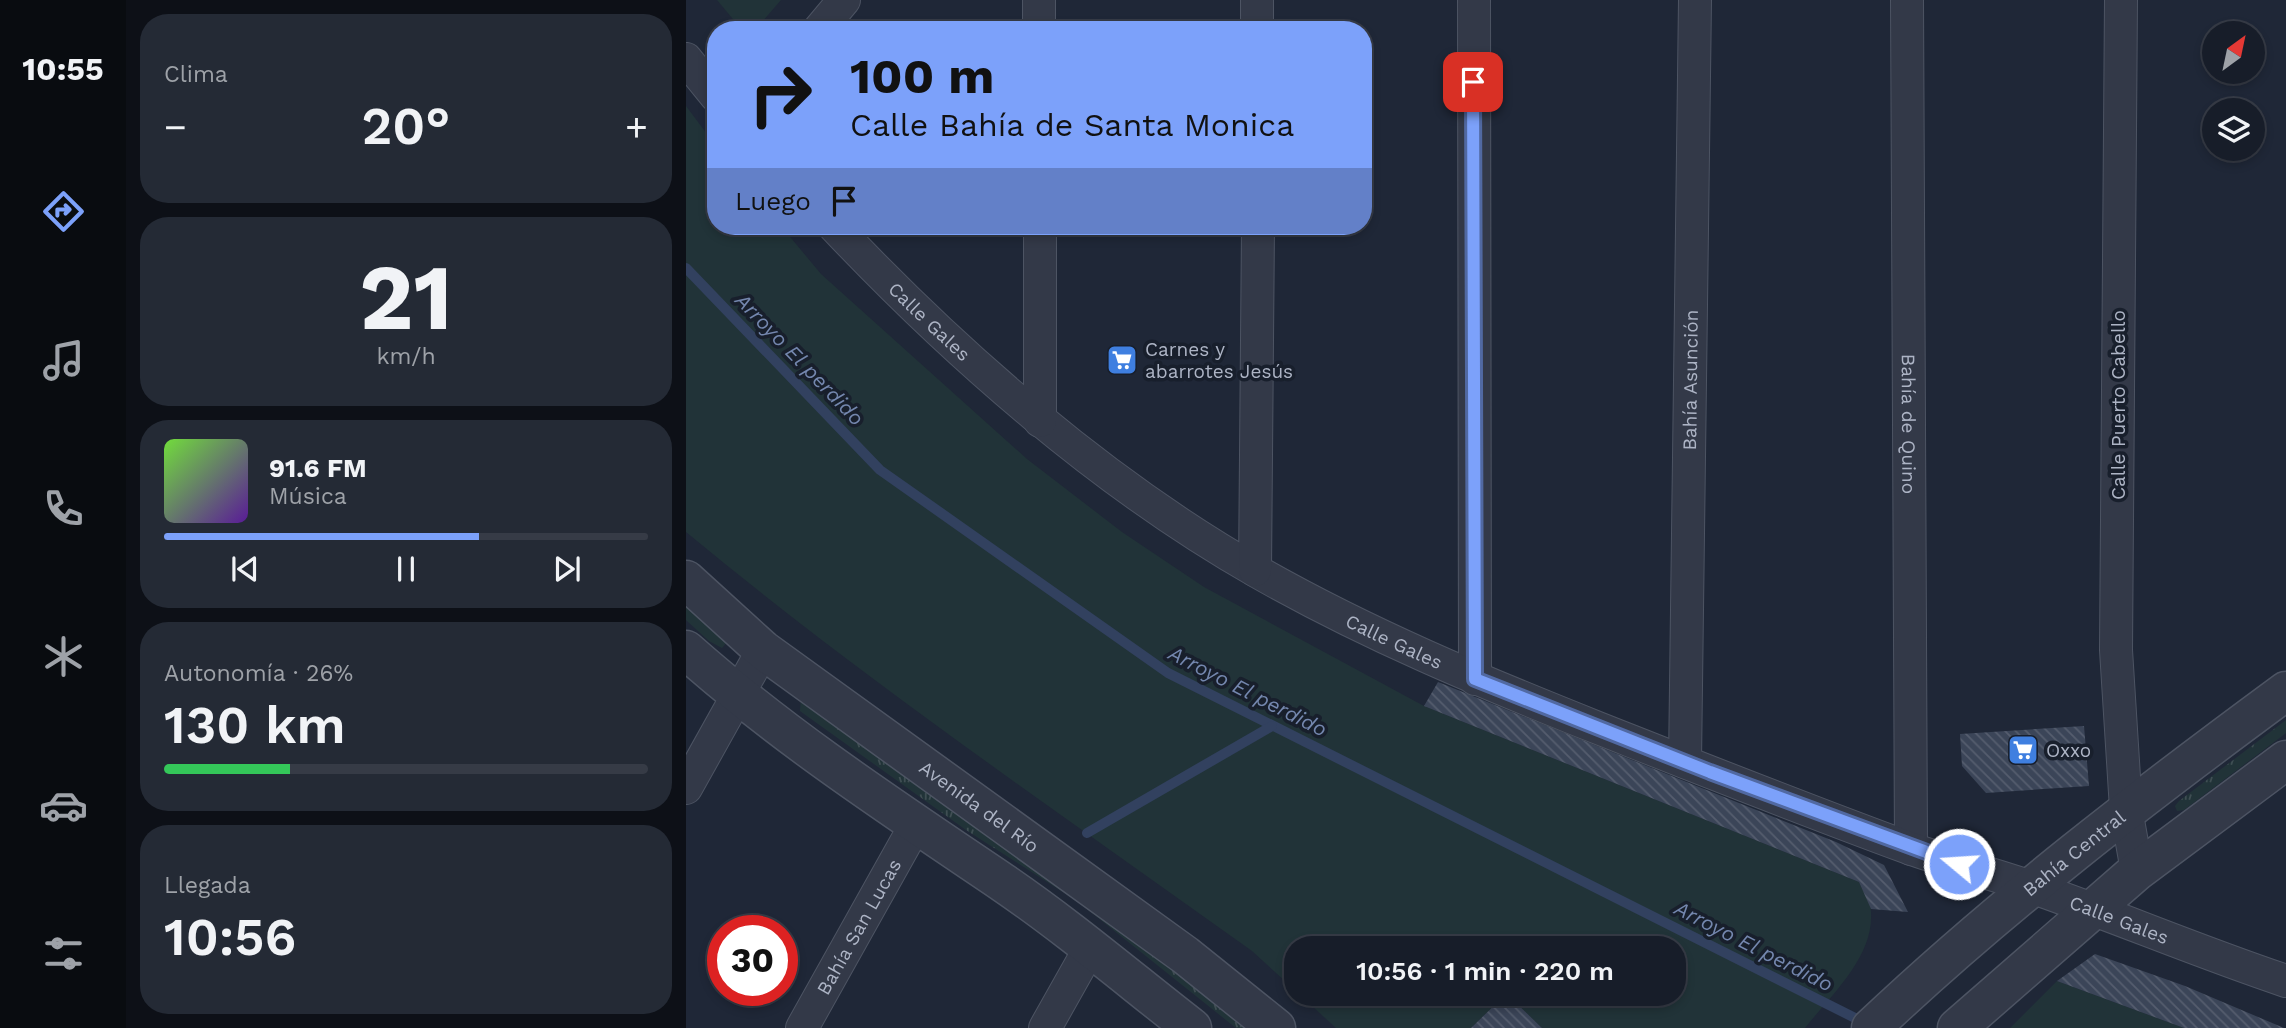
<!DOCTYPE html>
<html lang="es">
<head>
<meta charset="utf-8">
<style>
  :root { --surface:#171d29; --page:#242a35; --text:#f1f3f6; --muted:#9ea2a8; --line:#363b46; --accent:#7ca1fa }
  body { margin:0; font-family:"Work Sans",sans-serif; background:var(--page); color:var(--text); height:100vh; display:flex; flex-direction:column; font-size:26px; white-space:nowrap }
  * { box-sizing:border-box; margin:0 }
  p { font-size:23px; color:var(--muted) }
  .icon { flex:none; width:38px; height:38px; fill:none; stroke:currentColor; stroke-width:2; stroke-linecap:round; stroke-linejoin:round }
  .map { position:relative; flex:1; overflow:hidden }
  .details { display:flex; flex-direction:column; gap:14px; padding:14px; background:#0d1017; width:560px }
  .details>* { flex:none }
  .guide { position:absolute; left:21px; top:21px; width:665px; height:214px; border-radius:28px; box-shadow:0 4px 10px #0003,0 0 0 2px var(--line); background:#7ca1fa; color:#111; overflow:hidden }
  .needle { width:46px; rotate:33deg }
  .controls { position:absolute; left:1516px; top:21px; display:grid; gap:14px }
  .controls a { display:grid; place-items:center; width:63px; height:63px; border-radius:50%; background:var(--surface); box-shadow:0 4px 10px #0003,0 0 0 2px var(--line); font-size:35px }
  .speed { position:absolute; left:21px; top:915px; display:flex; gap:14px; font-size:35px; font-weight:700; text-align:center }
  .speed>* { display:grid; place-content:center; width:91px; height:91px; border-radius:50%; background:var(--surface); box-shadow:0 4px 10px #0003,0 0 0 2px var(--line); line-height:1 }
  .speed .limit { border:10px solid #d22; background:#fff; color:#111 }
  .pin { position:absolute; display:grid; place-items:center; width:60px; height:60px; color:#fff; margin:-30px; border-radius:14px; box-shadow:0 4px 10px #0006 }
  .me { position:absolute; width:77px; margin:-38px; rotate:288deg; stroke-linejoin:round; filter:drop-shadow(0 0 5px #0008) }
  .turn { display:flex; align-items:center; gap:24px; height:147px; padding:0 28px; font-size:32px }
  .turn .icon { width:91px; height:91px; stroke-width:2.5 }
  .turn b { display:block; font-size:49px; line-height:60px }
  .then { display:flex; align-items:center; height:66px; padding:0 28px; background:#0003; gap:14px; font-size:26px }
  .big { font-size:52px; font-weight:600; line-height:1.1 }
  .details .widget { flex:1; display:flex; flex-direction:column; justify-content:center; gap:10px; min-width:0; padding:0 24px; border-radius:28px; background:var(--page) }
  .details .dial { align-items:center; gap:0 }
  .dial b { font-size:91px; line-height:1 }
  .song { display:flex; align-items:center; gap:21px }
  .cover { width:84px; height:84px; border-radius:10px; background:linear-gradient(135deg,hsl(100 70% 55%),hsl(270 70% 35%)) }
  .played { height:7px; border-radius:4px; background:linear-gradient(90deg,var(--accent) 65%,var(--line) 65%) }
  .keys { display:flex; justify-content:space-around; direction:ltr }
  .heat { display:flex; justify-content:space-between; align-items:center; font-size:38px; direction:ltr }
  .charge { height:10px; border-radius:5px; background:linear-gradient(90deg,#34c759 26%,var(--line) 0) }
  .trip { position:absolute; left:598px; top:936px; width:402px; height:70px; border-radius:28px; background:var(--surface); box-shadow:0 4px 10px #0003,0 0 0 2px var(--line); font-weight:600; line-height:70px; text-align:center }
  main { display:flex; flex:1; min-height:0 }
  .tab-bar { display:flex; flex-direction:column; width:126px; justify-content:space-around; align-items:center; background:#090c10; color:var(--muted) }
  .tab-bar .icon { width:49px; height:49px }
  .tab-bar .on { color:var(--accent) }
  .tab-bar b { font-size:32px; color:var(--text) }
  .map>svg:first-child { display:block }
  .grass { fill:url(#grass-tufts) }
  .green { fill:#213338 }
  .lines { fill:none; stroke-linecap:round; stroke-linejoin:round }
  .stream { stroke:#32415f; stroke-width:10 }
  .building { fill:url(#building-back-hatch) }
  .minor-casing { stroke:#4d5463; stroke-width:34 }
  .tertiary-casing { stroke:#4d5463; stroke-width:41 }
  .minor { stroke:#333948; stroke-width:32 }
  .tertiary { stroke:#333948; stroke-width:38 }
  .route-casing { stroke:#5169a2; stroke-width:18 }
  .route { stroke:#7ca1fa; stroke-width:12 }
  .labels { text-anchor:middle; dominant-baseline:central; stroke-width:7; stroke-linejoin:round; paint-order:stroke }
  .street-label { font-size:19px; fill:#adb4c5; stroke:#181f2c }
  .poi-label { font-size:19px; fill:#adb4c5; stroke:#181f2c; text-anchor:start }
  .water-label { font-size:21px; font-style:italic; fill:#7487ae; stroke:#181f2c }
</style>
</head>
<body>
<main>
<nav class="tab-bar">
<b>10:55</b>
<svg class="icon on" aria-label="directions" viewBox="0 0 24 24"><path d="M12 3l9 9-9 9-9-9zM9 14v-3h6M13 9l2 2-2 2"/></svg>
<svg class="icon" aria-label="music" viewBox="0 0 24 24"><path d="M9 18V5l10-2v13"/><circle cx="6" cy="18" r="3"/><circle cx="16" cy="16" r="3"/></svg>
<svg class="icon" aria-label="phone" viewBox="0 0 24 24"><path d="M5 4h4l2 5-3 2q2 4 5 5l2-3 5 2v4C11 20 4 13 5 4z"/></svg>
<svg class="icon" aria-label="climate" viewBox="0 0 24 24"><path d="M12 3v18M4 7l16 10M4 17L20 7"/></svg>
<svg class="icon" aria-label="car" viewBox="0 0 24 24"><path d="M5 17H2v-5l4-1 3-4h7l3 4 3 1v5h-3M9 17h6M6 11h13"/><circle cx="7" cy="17" r="2"/><circle cx="17" cy="17" r="2"/></svg>
<svg class="icon" aria-label="filters" viewBox="0 0 24 24"><path d="M4 7h16M4 17h16"/><circle cx="9" cy="7" r="2"/><circle cx="15" cy="17" r="2"/></svg>
</nav>
<section class="details">
<div class="widget"><p>Clima</p>
<div class="heat"><a>−</a><b class="big">20°</b><a>+</a></div>
</div>
<div class="widget dial"><b>21</b><p>km/h</p></div>
<div class="widget">
<div class="song"><i class="cover"></i><div><b>91.6 FM</b><p>Música</p></div></div>
<div class="played"></div>
<div class="keys"><svg class="icon" aria-label="previous" viewBox="0 0 24 24"><path d="M18 5L8 12l10 7zM5 5v14"/></svg><svg class="icon" aria-label="pause" viewBox="0 0 24 24"><path d="M8 5v14M16 5v14"/></svg><svg class="icon" aria-label="next" viewBox="0 0 24 24"><path d="M6 5l10 7-10 7zM19 5v14"/></svg></div>
</div>
<div class="widget"><p>Autonomía · 26%</p><b class="big">130 km</b><div class="charge"></div></div>
<div class="widget"><p>Llegada</p><b class="big">10:56</b></div>
</section>
<div class="map">
<svg width="1600" height="1028" viewBox="0 0 1600 1028">
  <defs>
    <pattern id="grass-tufts" width="24" height="20" patternUnits="userSpaceOnUse" patternTransform="scale(1.75)"><rect width="24" height="20" fill="#213338"/><path d="M3 7l-1-3M5 7V3M7 7l1-3M15 17l-1-3M17 17v-4M19 17l1-3" fill="none" stroke="#3f4e53"/></pattern>
    <pattern id="building-back-hatch" width="6" height="6" patternUnits="userSpaceOnUse" patternTransform="scale(1.75)"><rect width="6" height="6" fill="#3b4558"/><path d="M-1 5l2 2M0 0l6 6M5-1l2 2" fill="none" stroke="#555d6e"/></pattern>
  </defs>
  <rect width="100%" height="100%" fill="#1f2737"/>
  <!-- grass -->
  <g class="grass">
    <path d="M0,605L41,642L36,648L23,641L0,620Z"/>
    <path d="M115,698L568,1028H550L391,901L280,830L114,711Z"/>
    <path d="M1600,720V733L1498,810L1491,811L1489,806L1493,801Z"/>
  </g>
  <!-- green -->
  <g class="green">
    <path d="M31,0H95L69,30H56Z"/>
    <path d="M0,106L30,146V226H95L135,274L341,459L436,532L518,587L738,706L1173,882C1177,891 1185,902 1185,912C1188,957 1145,995 1119,1028H856L821,994H989V948H611V992L566,951C375,814 181,682 0,532Z"/>
    <path d="M1371,981L1498,1028H1324Z"/>
    <path d="M613,994H820L785,1028H650Z"/>
  </g>
  <g class="lines">
    <!-- stream -->
    <g class="stream">
      <path d="M0,268L194,470L482,673L1181,1024"/>
      <path d="M401,833L586,726"/>
    </g>
  </g>
  <!-- building -->
  <g class="building">
    <path d="M752,682L1150,842L1198,865L1222,912L1185,909L1173,882L738,706Z"/>
    <path d="M1398,726L1403,786L1300,793L1276,766L1274,734Z"/>
    <path d="M1409,954L1499,986L1598,1028H1498L1371,981Z"/>
    <path d="M820,994H821L856,1028H785Z"/>
  </g>
  <g class="lines">
    <!-- minor casing -->
    <g class="minor-casing">
      <g id="minor">
        <path d="M353,0V30"/>
        <path d="M571,0V30"/>
        <path d="M788,0L789,679"/>
        <path id="s1" d="M1221,0L1225,849"/>
        <path d="M1435,0L1430,650L1440,809L1451,871"/>
        <path d="M133,30L158,0"/>
        <path d="M0,59L30,96"/>
        <path id="s2" d="M148,226C270,355 417,484 572,572C681,634 796,682 912,728C1016,769 1119,810 1223,848C1262,862 1303,873 1342,886C1429,916 1513,952 1600,981"/>
        <path d="M354,226V421"/>
        <path d="M569,570L572,226"/>
        <path id="s3" d="M999,762L1009,0"/>
        <path d="M0,788L77,650"/>
        <path id="s4" d="M116,1028L229,826"/>
        <path d="M359,1028L404,948"/>
      </g>
    </g>
    <!-- tertiary casing -->
    <g class="tertiary-casing">
      <g id="tertiary">
        <path id="s5" d="M0,580L77,650L499,955L590,1028"/>
        <path d="M0,650C98,737 208,809 316,882C382,927 443,979 506,1028"/>
        <path id="s6" d="M1185,1028C1315,905 1456,797 1600,691"/>
        <path d="M1271,1028L1451,871L1600,760"/>
      </g>
    </g>
    <!-- minor -->
    <use href="#minor" class="minor"/>
    <!-- tertiary -->
    <use href="#tertiary" class="tertiary"/>
  </g>
  <g class="lines">
    <!-- route casing -->
    <g class="route-casing">
      <path id="route" d="M787,82L789,679L1024,772L1273,864"/>
    </g>
    <!-- route -->
    <use href="#route" class="route"/>
  </g>
  <!-- icons -->
  <defs>
    <g id="supermarket-square" transform="scale(1.575)"><rect x="-9" y="-9" width="18" height="18" rx="4" fill="#3f7fe0" stroke="#181f2c"/><path d="M-6-5.5h2.5l.6 2H6L4.5 2H-2.5L-4.4-4H-6ZM-1.5 3.2a1.3 1.3 0 1 0 .1 0ZM3 3.2a1.3 1.3 0 1 0 .1 0Z" fill="#fff"/></g>
  </defs>
  <g fill-rule="evenodd">
    <use href="#supermarket-square" x="436" y="360"/>
    <use href="#supermarket-square" x="1337" y="750"/>
  </g>
  <g class="labels">
    <!-- street labels -->
    <g class="street-label">
      <text stroke="none"><textPath href="#s2" startOffset="135">Calle Gales</textPath></text>
      <text stroke="none"><textPath href="#s3" startOffset="382">Bahía Asunción</textPath></text>
      <text transform="translate(1432 405) rotate(-90)">Calle Puerto Cabello</text>
      <text stroke="none"><textPath href="#s1" startOffset="424">Bahía de Quino</textPath></text>
      <text stroke="none"><textPath href="#s2" startOffset="702">Calle Gales</textPath></text>
      <text stroke="none"><textPath href="#s5" startOffset="371">Avenida del Río</textPath></text>
      <text stroke="none"><textPath href="#s6" startOffset="268">Bahía Central</textPath></text>
      <text stroke="none"><textPath href="#s2" startOffset="1479">Calle Gales</textPath></text>
      <text stroke="none"><textPath href="#s4" startOffset="116">Bahía San Lucas</textPath></text>
    </g>
    <!-- poi labels -->
    <g class="poi-label">
      <text x="459" y="349">Carnes y<tspan x="459" dy="22">abarrotes Jesús</tspan></text>
      <text x="1360" y="750">Oxxo</text>
    </g>
    <!-- water labels -->
    <g class="water-label">
      <text transform="translate(114 359) rotate(46)">Arroyo El perdido</text>
      <text transform="translate(562 691) rotate(27)">Arroyo El perdido</text>
      <text transform="translate(1068 946) rotate(27)">Arroyo El perdido</text>
    </g>
  </g>
</svg>
<div class="controls">
<a><svg class="needle" viewBox="-14 -14 28 28"><path d="M0-13l5 13h-10z" fill="#e53935"/><path d="M0 13l5-13h-10z" fill="#9ea2a8"/></svg></a>
<a><svg class="icon" aria-label="layers" viewBox="0 0 24 24"><path d="M12 4l9 5-9 5-9-5zM3 14l9 5 9-5"/></svg></a>
</div>
<div class="speed"><div class="limit">30</div></div>
<div class="pin" style="left:787px;top:82px;background:#d93025"><svg class="icon" aria-label="arrive" viewBox="0 0 24 24"><path d="M6 21V4h12l-3 4 3 4H6"/></svg></div>
<svg class="me" style="left:1273px;top:864px" viewBox="-20 -20 40 40"><circle r="17" fill="#7ca1fa" stroke="#fff" stroke-width="3"/><path d="M0-11L8 9 0 5-8 9z" fill="#fff"/></svg>
<div class="trip">10:56 · 1 min · 220 m</div>
<div class="guide">
<div class="turn"><svg class="icon" aria-label="right" viewBox="0 0 24 24"><path d="M7 20v-9h11M14 6l5 5-5 5"/></svg><div><b>100 m</b>Calle Bahía de Santa Monica</div></div>
<div class="then">Luego<svg class="icon" aria-label="arrive" viewBox="0 0 24 24"><path d="M6 21V4h12l-3 4 3 4H6"/></svg></div>
</div>
</div>
</main>
</body>
</html>
